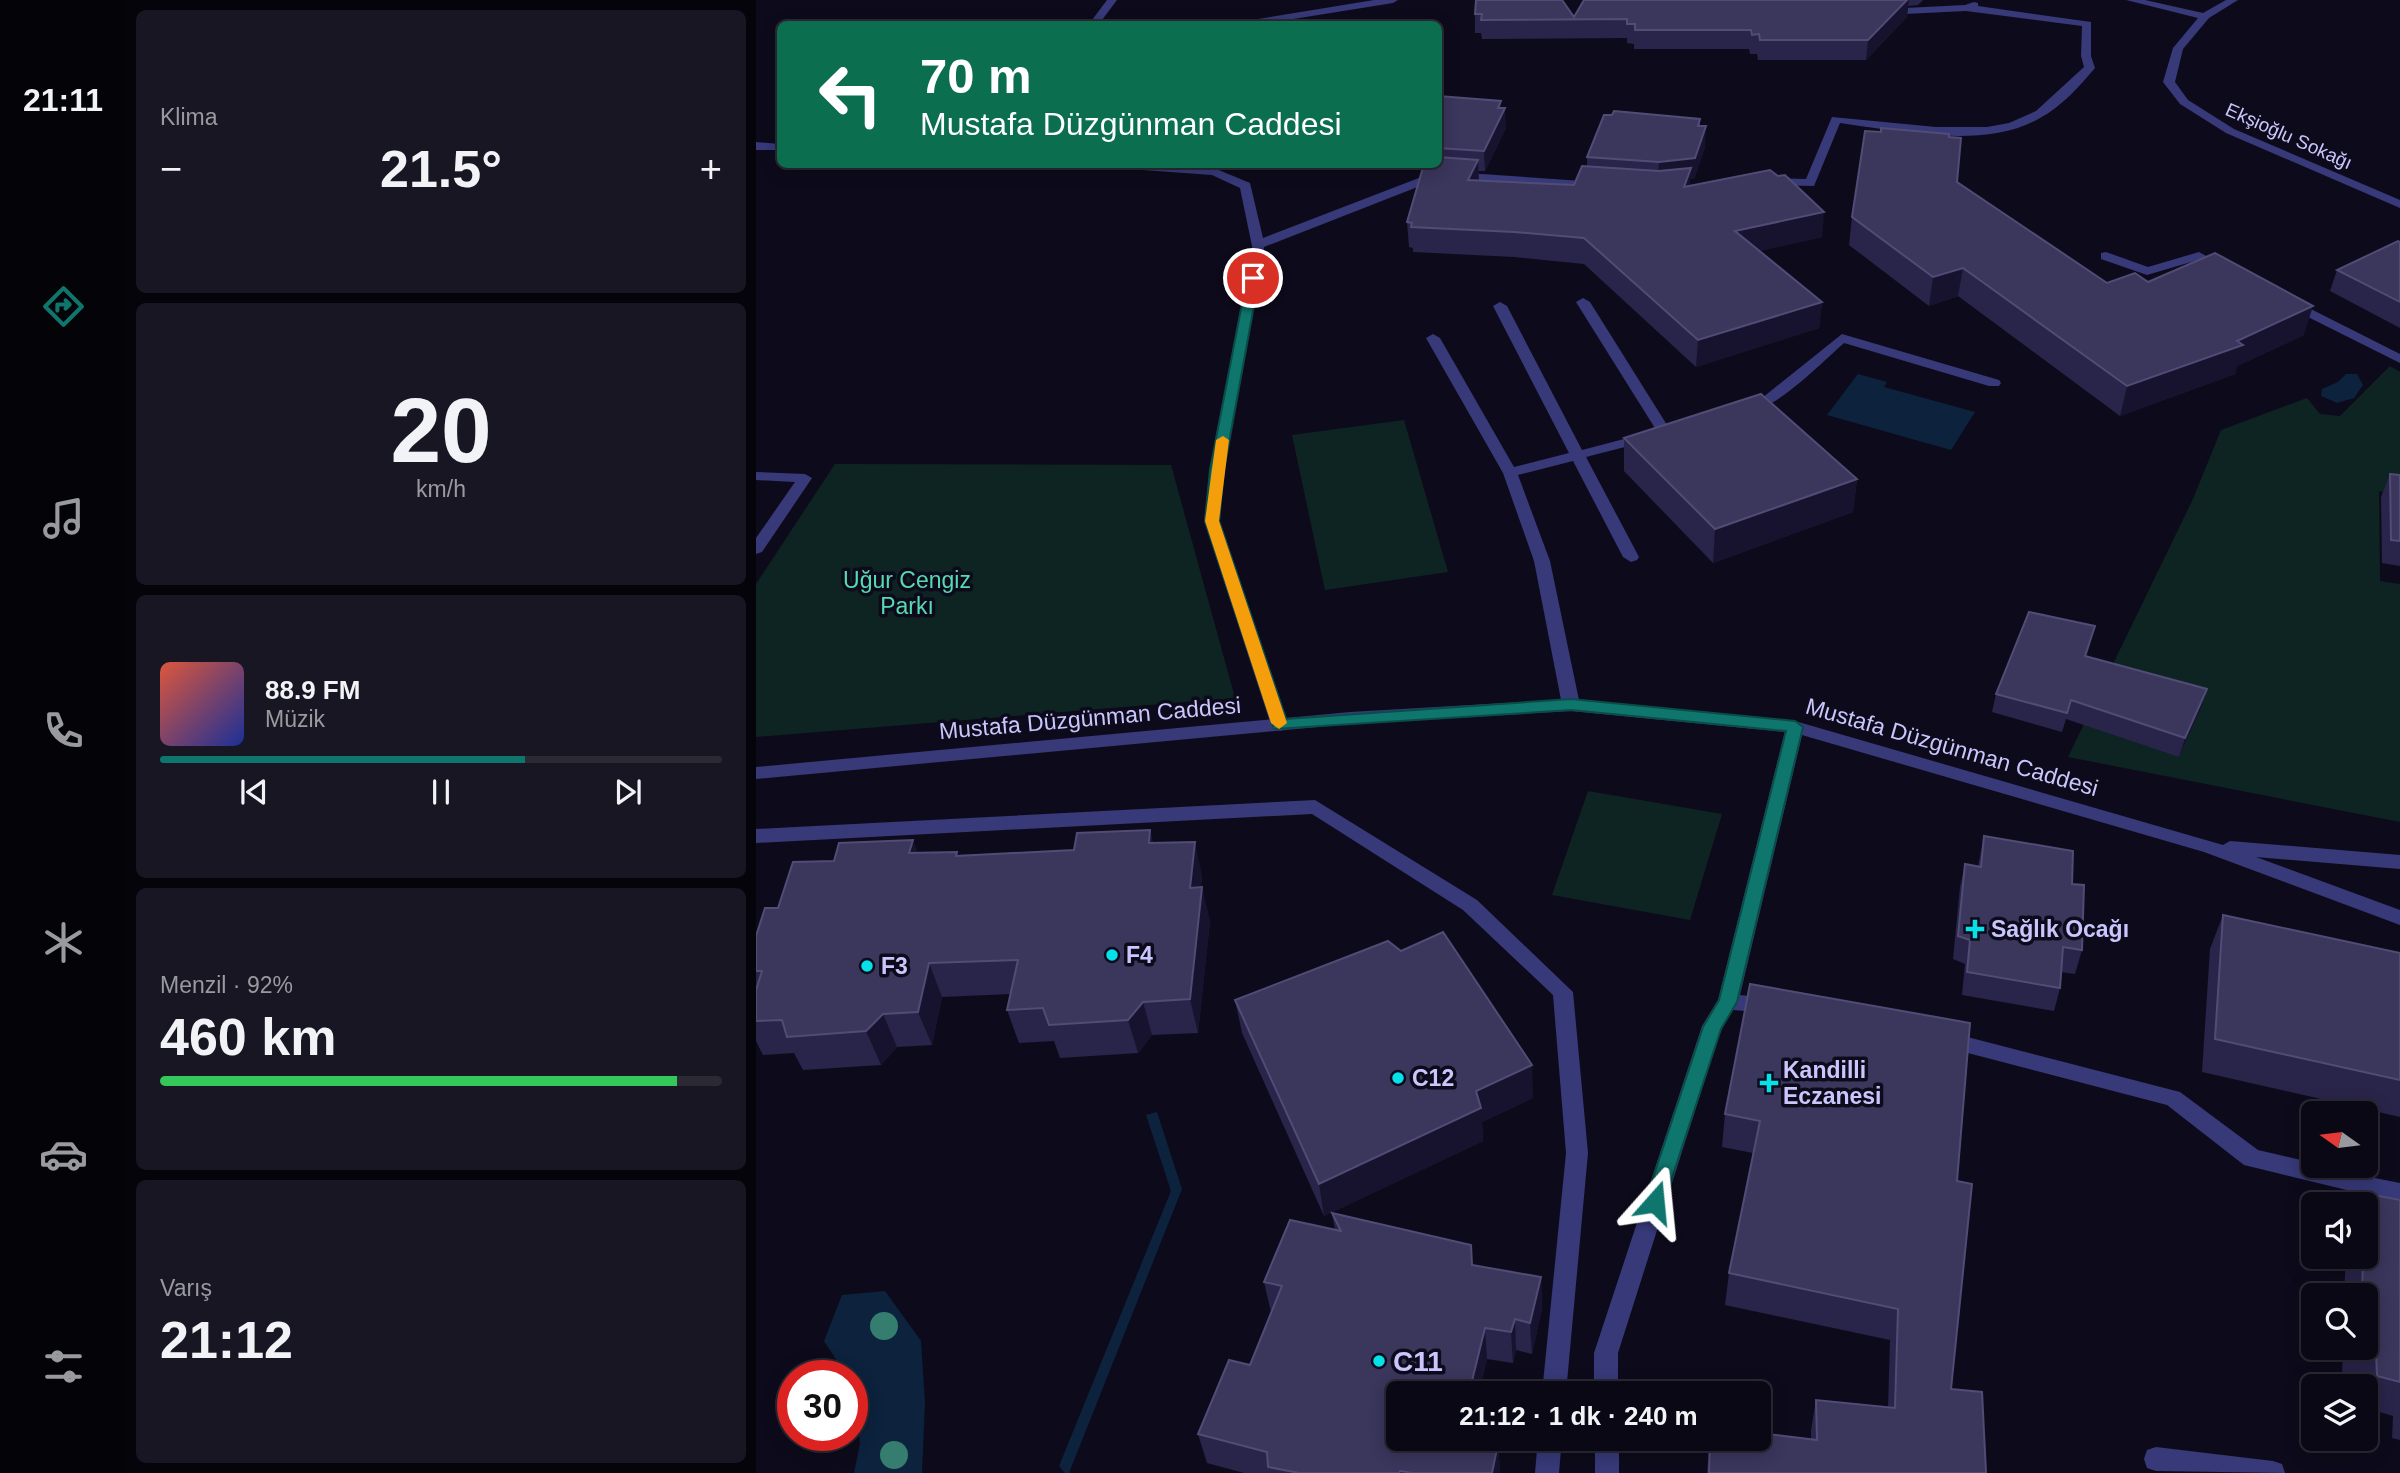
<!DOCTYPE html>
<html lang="tr">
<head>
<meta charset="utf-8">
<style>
  :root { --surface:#0a0814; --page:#181622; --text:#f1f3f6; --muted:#999aa0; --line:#2a2934; --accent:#0f766e }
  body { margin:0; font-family:Helvetica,sans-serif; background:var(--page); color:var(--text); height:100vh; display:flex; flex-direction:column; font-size:26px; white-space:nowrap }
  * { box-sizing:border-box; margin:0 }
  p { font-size:23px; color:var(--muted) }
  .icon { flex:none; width:38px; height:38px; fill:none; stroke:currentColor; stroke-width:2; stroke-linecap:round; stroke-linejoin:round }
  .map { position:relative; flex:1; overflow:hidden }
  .sheet { display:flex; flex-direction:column; gap:10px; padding:10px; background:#06040b; width:630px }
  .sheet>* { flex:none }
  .hud { position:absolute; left:21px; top:21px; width:665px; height:147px; border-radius:10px; box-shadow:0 4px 18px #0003,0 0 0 2px var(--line); background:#0b6e4f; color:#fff; overflow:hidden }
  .needle { width:46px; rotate:284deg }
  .controls { position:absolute; left:1545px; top:1101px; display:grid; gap:14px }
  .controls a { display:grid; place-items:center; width:77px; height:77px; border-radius:10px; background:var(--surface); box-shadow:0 4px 18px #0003,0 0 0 2px var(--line); font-size:35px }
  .speed { position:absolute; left:21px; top:1360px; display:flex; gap:14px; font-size:35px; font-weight:700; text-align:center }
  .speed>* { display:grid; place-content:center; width:91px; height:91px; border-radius:50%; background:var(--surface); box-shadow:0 4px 18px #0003,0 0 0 2px var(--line); line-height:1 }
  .speed .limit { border:10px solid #d22; background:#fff; color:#111 }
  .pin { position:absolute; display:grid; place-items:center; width:60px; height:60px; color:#fff; margin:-30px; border:4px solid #fff; border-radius:50%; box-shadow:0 2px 7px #0007 }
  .me { position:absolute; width:77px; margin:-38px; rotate:18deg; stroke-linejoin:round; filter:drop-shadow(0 0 5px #0008) }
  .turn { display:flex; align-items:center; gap:24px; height:147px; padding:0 28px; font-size:32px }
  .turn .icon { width:91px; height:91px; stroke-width:2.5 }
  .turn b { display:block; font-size:49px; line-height:60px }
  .big { font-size:52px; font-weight:800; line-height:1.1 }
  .sheet .card { flex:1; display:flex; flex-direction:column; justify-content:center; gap:10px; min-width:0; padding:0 24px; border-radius:10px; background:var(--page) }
  .sheet .dial { align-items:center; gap:0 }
  .dial b { font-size:91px; line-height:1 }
  .song { display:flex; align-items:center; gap:21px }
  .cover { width:84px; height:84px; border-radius:10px; background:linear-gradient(135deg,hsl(10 70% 55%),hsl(230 70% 35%)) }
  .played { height:7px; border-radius:4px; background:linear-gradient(90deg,var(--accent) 65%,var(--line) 65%) }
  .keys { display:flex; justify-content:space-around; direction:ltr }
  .heat { display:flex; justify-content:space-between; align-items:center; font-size:38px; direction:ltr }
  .charge { height:10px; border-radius:5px; background:linear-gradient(90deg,#34c759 92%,var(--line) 0) }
  .trip { position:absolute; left:630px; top:1381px; width:385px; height:70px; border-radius:10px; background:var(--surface); box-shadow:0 4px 18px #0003,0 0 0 2px var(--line); font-weight:800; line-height:70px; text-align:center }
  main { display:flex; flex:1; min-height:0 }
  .tabs { display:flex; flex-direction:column; width:126px; justify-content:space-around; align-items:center; background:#040308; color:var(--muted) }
  .tabs .icon { width:49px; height:49px }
  .tabs .current { color:var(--accent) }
  .tabs b { font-size:32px; color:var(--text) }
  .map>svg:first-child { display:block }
  .green { fill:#0e2422 }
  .water { fill:#0c223d }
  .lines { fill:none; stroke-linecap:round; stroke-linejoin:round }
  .minor { fill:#373979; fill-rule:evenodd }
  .tertiary { fill:#373979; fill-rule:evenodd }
  .tree { fill:#357d6e }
  .wall { fill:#292449 }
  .shaded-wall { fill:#17132e }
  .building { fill:#3a365c; stroke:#514c75; stroke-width:2 }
  .route { fill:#0f766e; stroke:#0a4d48; stroke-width:2 }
  .slow { fill:#f59e0b }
  .poi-dot { fill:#06e0e9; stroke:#0d0b1b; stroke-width:2.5 }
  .labels { text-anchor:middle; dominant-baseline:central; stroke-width:7; stroke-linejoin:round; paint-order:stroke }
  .far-street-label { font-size:19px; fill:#c9c6fd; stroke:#0d0b1b }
  .park-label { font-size:23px; fill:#56dab1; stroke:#0d0b1b }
  .street-label { font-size:23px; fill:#c9c6fd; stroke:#0d0b1b }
  .poi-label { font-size:23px; font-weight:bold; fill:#c9c6fd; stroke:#0d0b1b; text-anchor:start }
  .near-poi-label { font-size:28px; font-weight:bold; fill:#c9c6fd; stroke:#0d0b1b; text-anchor:start }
</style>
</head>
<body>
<main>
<nav class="tabs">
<b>21:11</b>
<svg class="icon current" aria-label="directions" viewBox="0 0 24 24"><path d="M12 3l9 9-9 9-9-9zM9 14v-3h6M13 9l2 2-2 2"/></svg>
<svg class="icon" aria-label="music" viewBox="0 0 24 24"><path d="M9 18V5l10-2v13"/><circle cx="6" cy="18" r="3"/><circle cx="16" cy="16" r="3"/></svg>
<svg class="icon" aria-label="phone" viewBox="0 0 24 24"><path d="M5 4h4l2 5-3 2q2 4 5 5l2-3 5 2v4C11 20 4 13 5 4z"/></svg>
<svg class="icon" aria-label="climate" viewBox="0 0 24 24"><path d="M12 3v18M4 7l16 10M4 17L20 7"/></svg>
<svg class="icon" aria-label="car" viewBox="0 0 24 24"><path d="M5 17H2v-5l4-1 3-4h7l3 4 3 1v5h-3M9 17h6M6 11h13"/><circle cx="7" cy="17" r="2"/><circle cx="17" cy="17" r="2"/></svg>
<svg class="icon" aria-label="filters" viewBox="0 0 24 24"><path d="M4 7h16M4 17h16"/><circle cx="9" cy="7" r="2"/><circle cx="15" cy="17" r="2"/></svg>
</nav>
<section class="sheet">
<div class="card"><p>Klima</p>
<div class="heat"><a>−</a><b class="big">21.5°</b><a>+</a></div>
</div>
<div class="card dial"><b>20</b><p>km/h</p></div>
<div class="card">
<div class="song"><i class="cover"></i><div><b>88.9 FM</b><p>Müzik</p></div></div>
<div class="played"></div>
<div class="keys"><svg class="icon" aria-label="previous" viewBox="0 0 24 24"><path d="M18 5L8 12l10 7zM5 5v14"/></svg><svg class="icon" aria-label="pause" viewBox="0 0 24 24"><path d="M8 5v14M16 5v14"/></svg><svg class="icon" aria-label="next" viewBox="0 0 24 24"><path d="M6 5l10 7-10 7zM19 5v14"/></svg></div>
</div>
<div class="card"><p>Menzil · 92%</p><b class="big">460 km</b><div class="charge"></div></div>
<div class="card"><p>Varış</p><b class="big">21:12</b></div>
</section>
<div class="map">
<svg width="1644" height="1473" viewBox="0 0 1644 1473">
  <rect width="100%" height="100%" fill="#0d0b1b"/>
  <!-- green -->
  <g class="green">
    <path d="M1634,366L1644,372V494L1623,491L1624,581L1644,584V822L1312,757L1437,499L1465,430L1551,398L1564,414L1584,416Z"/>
    <path d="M648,420L692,572L569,590L536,435Z"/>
    <path d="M79,464L415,465L479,698L0,737V584Z"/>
    <path d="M832,791L966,814L934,920L796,895Z"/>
  </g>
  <!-- water -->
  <g class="water">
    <path d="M1102,374L1131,382L1128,387L1219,412L1195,450L1071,415Z"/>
    <path d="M1590,374H1601L1607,385L1598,398L1581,403L1565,396L1566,389L1582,382Z"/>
    <path d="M401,1112L426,1189L313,1473H309L303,1466L415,1191L390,1115Z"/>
    <path d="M129,1291L165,1341L169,1403L166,1473H98L104,1443L96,1376L90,1375L68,1341L86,1295Z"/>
  </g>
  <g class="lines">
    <!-- minor -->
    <g class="minor">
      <path d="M351,0H361L343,24H333Z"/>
      <path d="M618,0H642L637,3L506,24H485L490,21Z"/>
      <path d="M1370,0H1389L1447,13L1470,0H1482L1453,18L1427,49L1419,82L1432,100L1478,129L1644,200V208L1470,133L1424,104L1407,82L1417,48L1442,18Z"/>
      <path d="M1218,2L1222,3V6L1335,22V56L1339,68C1324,86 1305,107 1284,118C1230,150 1143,131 1084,123L1058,186L1012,185L1010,182L1016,178L1050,179L1076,117L1180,127H1231L1253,123L1280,111L1328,67L1325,56L1326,26L1210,11L1128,15L1123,12L1128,9L1209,5Z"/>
      <path d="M0,142L24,144V150H0Z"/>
      <path d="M353,164L458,168L494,183L507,238L681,171L841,182L847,186L841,190L682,179L508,247L468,470L464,521L533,725L530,729L524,731L515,725L448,521L454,470L497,251L484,188L456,175L359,168Z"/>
      <path d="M1350,252L1392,267L1443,252L1472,268L1466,272L1442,260L1391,275L1345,259V253Z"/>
      <path d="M827,298L834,302L916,433L914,436H904L902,433L820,302Z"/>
      <path d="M1535,299L1644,354V363L1530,306L1528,303Z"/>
      <path d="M744,302L751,306L826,450L891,433L898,437L896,440L830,457L883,557L881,560L875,562L867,557L817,461L762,475L794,561L824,705L815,711L806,705L778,561L747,473L670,338L677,334L684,338L758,467L813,453L737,306Z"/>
      <path d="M1086,334L1243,380L1245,383L1243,386H1233L1088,343C1067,361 1014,417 987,411V405L1006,398Z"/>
      <path d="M0,472L49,474L56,478L6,552L0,554V538L39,482L0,480Z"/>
      <path d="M1039,721L1048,727L984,995L1021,999L1024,1005L1021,1011L1014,1013L977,1010L965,1029L862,1353V1393H838V1353L946,1026L962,1000L1030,727Z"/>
      <path d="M559,800L721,900L817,992L832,1153L810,1393H786L810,1153L797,995L707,910L556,814L0,843V829Z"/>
      <path d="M1192,1032L1424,1092L1502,1150L1558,1163V1166L1644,1183V1203L1488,1165L1411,1105L1185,1046L1182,1040L1185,1034Z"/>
      <path d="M782,1438H806L803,1473H779Z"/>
      <rect x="839" y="1438" width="24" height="35"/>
      <path d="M1400,1447L1517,1461L1526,1464L1529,1473L1400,1471L1391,1468L1388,1459L1391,1450Z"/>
    </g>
    <!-- tertiary -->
    <path class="tertiary" d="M815,699L1039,721L1467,845L1474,841L1644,855V869L1500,857L1644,910V925L1448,852L1039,733L815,711L594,724L0,779V767L594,712Z"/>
  </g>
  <!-- trees -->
  <g class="tree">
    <circle cx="128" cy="1326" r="14"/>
    <circle cx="138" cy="1455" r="14"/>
  </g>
  <!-- wall -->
  <g class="wall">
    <path d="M828,0H1167L1162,5L1152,6L1151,17L1110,60H1002L1001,54H994L993,49H878V44L871,43V38L726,39L725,33H719V14L818,17Z"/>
    <path d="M682,96L745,108L750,128L729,171H722L723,181L818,185L831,166V157L944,119V126L949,147L938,179H934V186L1066,237L1003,251L1066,302L1063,328L940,367L828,264L758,257L657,252V248L653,247L651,222L682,164Z"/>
    <path d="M1201,182L1351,283L1392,282L1548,335L1481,366L1479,374L1364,416L1202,296L1173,306L1093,245L1096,217Z"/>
    <path d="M1644,242V328L1574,291L1581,270Z"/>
    <path d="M868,438L1101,479L1097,512L957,563L868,471Z"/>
    <path d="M1634,474L1644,475V566L1626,563L1625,497Z"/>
    <path d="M1334,645L1330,657L1445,708L1423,757L1310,719L1306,732L1236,712L1240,694Z"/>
    <path d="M394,830L397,843L446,875L445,887L454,921L442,1033L396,1035L382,1053L304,1058L298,1041L263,1043L251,1010L255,994L186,997L176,1045L141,1047L125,1065L47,1070L38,1053L7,1055L0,1041V936L22,908L78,861L162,853L202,855L318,850Z"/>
    <path d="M1228,836L1316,884L1326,950L1319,974L1305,972L1304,988L1298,1011L1206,995L1209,964L1197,959L1204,887L1209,864L1222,866Z"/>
    <path d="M1467,915L1644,953V1117L1446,1072L1454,949Z"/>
    <path d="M994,984L1201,1181L1195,1389L1230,1473H951L954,1438L1055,1439V1430L1060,1400L1132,1408L1134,1340L969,1305L973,1273L997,1153L966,1147L969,1114Z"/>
    <path d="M479,1000L777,1098L726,1122L727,1141L568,1216L486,1033Z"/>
    <path d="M1608,1193L1644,1200V1440L1636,1438L1637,1416L1610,1408V1386H1601V1382L1586,1377L1587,1348H1610V1295H1588L1590,1256H1610V1204H1602Z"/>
    <path d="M576,1213L716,1265L785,1277L786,1308L776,1354L760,1350L757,1363L731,1359L723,1393H642V1438H732V1442L742,1444L744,1473H488L451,1463L442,1434L494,1365L515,1312L508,1282L579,1230Z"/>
  </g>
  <!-- shaded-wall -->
  <g class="shaded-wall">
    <path d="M1151,0H1153L1151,17L1110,60L1112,40Z"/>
    <path d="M745,101V116L749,108L750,128L729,171L728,151L742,108Z"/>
    <path d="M950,126L949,147L938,179H934V192L902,182L903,162Z"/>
    <path d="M722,160L723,184L712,180Z"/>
    <path d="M1068,212L1066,237L978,257L979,231Z"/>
    <path d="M1207,268L1202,296L1173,306L1177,277Z"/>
    <path d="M1066,302L1063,328L940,367L942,340Z"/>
    <path d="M1557,306L1548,335L1481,366L1479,374L1364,416L1371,386L1481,341Z"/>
    <path d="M1101,479L1097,512L957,563L959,529Z"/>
    <path d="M1451,689L1445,708L1423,757L1429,738Z"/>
    <path d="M394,830L402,864L393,843Z"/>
    <path d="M157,840L170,874L153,853Z"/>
    <path d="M439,842L446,875L441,922L434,888Z"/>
    <path d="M446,887L454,921L442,1033L434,999Z"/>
    <path d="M173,963L186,997L176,1045L162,1012Z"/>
    <path d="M387,1002L396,1035L382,1053L372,1020Z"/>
    <path d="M127,1014L141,1047L125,1065L110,1031Z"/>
    <path d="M776,1065L777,1098L726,1122L727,1141L568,1216L563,1184L720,1091Z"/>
    <path d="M785,1277L786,1308L776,1354L774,1323Z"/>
    <path d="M759,1319L760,1350L757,1363L755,1332Z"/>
    <path d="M729,1328L731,1359L723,1393H713Z"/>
    <path d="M742,1444L744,1473H736Z"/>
  </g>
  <!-- building -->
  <g class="building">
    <path d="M720,0H806L818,17L828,0H1151L1112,40H1004L1003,34L996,35L995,30H879V24H871V19L725,20L726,14H719Z"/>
    <path d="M682,96L745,101L742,108H749L728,151L682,148Z"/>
    <path d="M858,111L944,119L942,126H950L939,158L903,162L831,157L848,115H856Z"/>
    <path d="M1125,128L1193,134V137L1205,138L1201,182L1351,283L1379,273L1392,282L1459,253L1557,306L1481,341L1487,345L1371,386L1207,268L1177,277L1096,217L1109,131L1125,132Z"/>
    <path d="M682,157L722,160L712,180L818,185L826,166L903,171L935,168L928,187L1014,170L1022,176L1029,175L1068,212L979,231L1066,302L942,340L828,238L758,232L655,227L656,223L651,222L668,164H682Z"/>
    <path d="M1642,241L1644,242V302L1581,270Z"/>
    <path d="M1005,394L1101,479L959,529L868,438Z"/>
    <path d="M1634,474L1644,475V541L1635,540Z"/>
    <path d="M1273,612L1339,626L1329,656L1451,689L1429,738L1315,700L1311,713L1240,694Z"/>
    <path d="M394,830L393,843L439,842L434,888L446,887L434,999L387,1002L372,1020L293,1025L287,1008L251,1010L262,960L173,963L162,1012L127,1014L110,1031L31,1037L26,1020L0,1021V990L6,971H0V936L9,908H22L37,862L78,861L83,843L157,840L153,853L201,852L200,856L318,850L321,833Z"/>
    <path d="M1228,836L1317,851L1316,884L1328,885L1326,950L1307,947L1304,988L1211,972L1214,940L1202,936L1209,864L1225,867Z"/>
    <path d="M1467,915L1644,953V1080L1459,1039Z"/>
    <path d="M687,932L776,1065L720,1091L725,1108L563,1184L479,1000L632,941L645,951Z"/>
    <path d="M994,984L1214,1023L1201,1181L1216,1184L1195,1389L1226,1392L1230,1473H953L954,1438H1003V1433L1061,1440L1060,1400L1139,1408L1142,1309L973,1273L1004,1121L969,1114Z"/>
    <path d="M1608,1193L1644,1200V1382L1621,1376L1620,1351L1608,1348H1610V1295H1606L1607,1256H1610V1204H1608Z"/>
    <path d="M576,1213L715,1245L716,1265L785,1277L774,1323L759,1319L755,1332L729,1328L713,1393H642V1438H729L728,1441L742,1444L736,1473H657L644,1471L643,1473H543L512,1467L511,1452L442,1434L473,1360L494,1365L526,1286L508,1282L534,1220L585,1231Z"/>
  </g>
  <!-- route -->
  <path class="route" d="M497,275L503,278L468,470L463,521L530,719L815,699L1039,721L1047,727L981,1002L965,1029L906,1208L899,1211L892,1208L889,1202L947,1027L963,1000L1030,731L815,710L518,729L449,521L454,470L491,278Z"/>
  <!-- slow -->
  <path class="slow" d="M467,436L473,440L463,521L531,723L523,729L515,723L449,521L460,440Z"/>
  <!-- markers -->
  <g class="poi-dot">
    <path d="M1215.5 918.5h7v7h7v7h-7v7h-7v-7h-7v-7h7z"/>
    <circle cx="356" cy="955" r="7"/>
    <circle cx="111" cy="966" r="7"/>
    <circle cx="642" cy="1078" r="7"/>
    <path d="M1009.5 1072.5h7v7h7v7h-7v7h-7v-7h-7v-7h7z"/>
    <circle cx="623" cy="1361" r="7"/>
  </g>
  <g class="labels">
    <!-- far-street labels -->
    <g class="far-street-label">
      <text transform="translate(1533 136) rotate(24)">Ekşioğlu Sokağı</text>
    </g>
    <!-- park labels -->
    <g class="park-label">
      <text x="151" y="580">Uğur Cengiz<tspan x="151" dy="26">Parkı</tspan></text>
    </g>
    <!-- street labels -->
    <g class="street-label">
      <text transform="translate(334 718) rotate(-5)">Mustafa Düzgünman Caddesi</text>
      <text transform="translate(1196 747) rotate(16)">Mustafa Düzgünman Caddesi</text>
    </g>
    <!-- poi labels -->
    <g class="poi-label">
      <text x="1235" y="929">Sağlık Ocağı</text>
      <text x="370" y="955">F4</text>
      <text x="125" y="966">F3</text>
      <text x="1027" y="1070">Kandilli<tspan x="1027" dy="26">Eczanesi</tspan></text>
      <text x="656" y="1078">C12</text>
    </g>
    <!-- near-poi labels -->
    <g class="near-poi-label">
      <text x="637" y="1361">C11</text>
    </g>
  </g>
</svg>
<div class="controls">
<a><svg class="needle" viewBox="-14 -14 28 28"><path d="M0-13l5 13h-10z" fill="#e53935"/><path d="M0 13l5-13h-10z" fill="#999aa0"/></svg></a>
<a><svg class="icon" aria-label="sound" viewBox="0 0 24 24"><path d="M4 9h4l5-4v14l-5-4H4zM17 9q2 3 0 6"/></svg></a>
<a><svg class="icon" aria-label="search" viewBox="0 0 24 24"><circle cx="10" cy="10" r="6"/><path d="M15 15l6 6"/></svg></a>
<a><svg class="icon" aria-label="layers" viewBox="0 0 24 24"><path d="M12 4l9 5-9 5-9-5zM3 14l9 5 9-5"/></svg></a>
</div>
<div class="speed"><div class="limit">30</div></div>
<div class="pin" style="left:497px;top:278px;background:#d93025"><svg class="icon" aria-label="arrive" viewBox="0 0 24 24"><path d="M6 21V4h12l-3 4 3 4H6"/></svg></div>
<svg class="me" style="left:899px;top:1202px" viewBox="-20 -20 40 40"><path d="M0-17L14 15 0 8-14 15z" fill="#0f766e" stroke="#fff" stroke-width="4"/></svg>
<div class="trip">21:12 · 1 dk · 240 m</div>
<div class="hud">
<div class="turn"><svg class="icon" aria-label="left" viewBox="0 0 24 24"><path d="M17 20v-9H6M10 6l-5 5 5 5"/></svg><div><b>70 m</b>Mustafa Düzgünman Caddesi</div></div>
</div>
</div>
</main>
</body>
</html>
